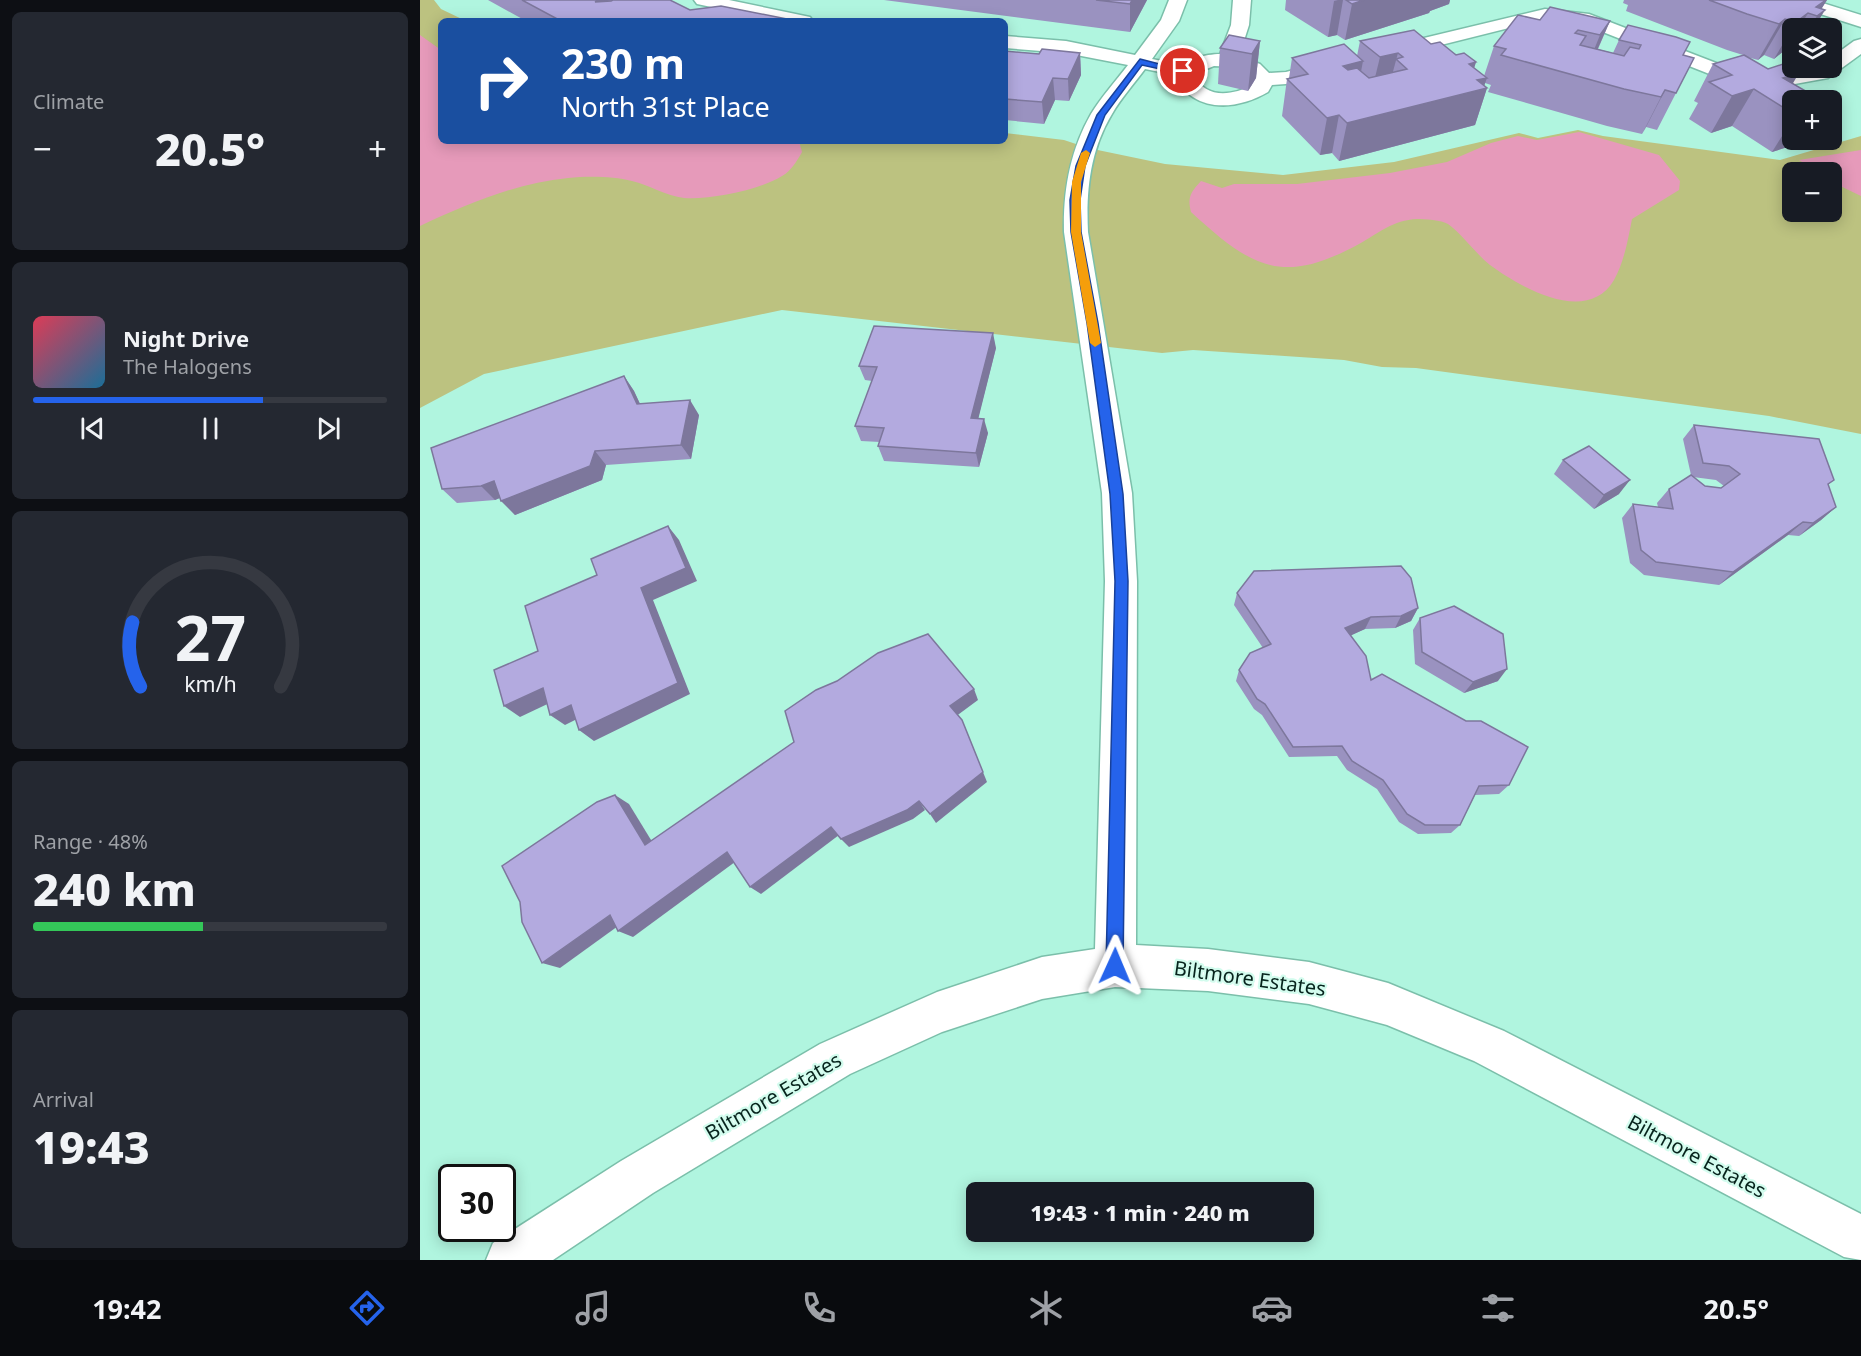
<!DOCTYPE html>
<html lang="en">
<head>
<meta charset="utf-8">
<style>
  :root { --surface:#171b24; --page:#242831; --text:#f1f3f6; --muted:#9ea1a6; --line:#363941; --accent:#2563eb }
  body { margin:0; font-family:"Noto Sans",sans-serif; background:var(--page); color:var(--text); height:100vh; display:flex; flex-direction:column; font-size:22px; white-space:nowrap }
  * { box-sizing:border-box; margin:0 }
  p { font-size:20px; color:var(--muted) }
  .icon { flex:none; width:33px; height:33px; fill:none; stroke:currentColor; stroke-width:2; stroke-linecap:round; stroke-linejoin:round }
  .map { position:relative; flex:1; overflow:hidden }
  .details { display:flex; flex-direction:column; gap:12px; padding:12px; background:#0d0f14; width:420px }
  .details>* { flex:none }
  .hud { position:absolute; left:18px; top:18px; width:570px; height:126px; border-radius:9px; box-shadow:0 3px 15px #0003; background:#1a4fa0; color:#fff; overflow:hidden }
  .tools { position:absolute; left:1362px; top:18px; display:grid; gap:12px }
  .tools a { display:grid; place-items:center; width:60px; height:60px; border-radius:9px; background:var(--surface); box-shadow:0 3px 15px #0003; font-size:30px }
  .speed { position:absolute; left:18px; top:1164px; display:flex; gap:12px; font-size:30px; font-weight:700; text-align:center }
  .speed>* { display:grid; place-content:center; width:78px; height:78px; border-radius:50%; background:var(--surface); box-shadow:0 3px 15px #0003; line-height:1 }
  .speed .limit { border:3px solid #111; border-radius:9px; background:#fff; color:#111 }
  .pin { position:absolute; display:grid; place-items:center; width:51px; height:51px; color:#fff; margin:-26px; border:3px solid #fff; border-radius:50%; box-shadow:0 2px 6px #0007 }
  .me { position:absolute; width:66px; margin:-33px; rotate:1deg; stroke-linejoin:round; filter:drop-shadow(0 0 4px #0008) }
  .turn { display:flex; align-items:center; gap:21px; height:126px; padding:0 24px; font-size:27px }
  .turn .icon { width:78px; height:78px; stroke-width:2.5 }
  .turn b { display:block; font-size:42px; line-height:51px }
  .big { font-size:45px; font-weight:800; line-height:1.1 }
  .details .tile { flex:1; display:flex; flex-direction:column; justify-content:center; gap:9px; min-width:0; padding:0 21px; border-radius:9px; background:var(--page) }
  .details .dial { align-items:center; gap:0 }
  .dial svg { height:156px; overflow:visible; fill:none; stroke:var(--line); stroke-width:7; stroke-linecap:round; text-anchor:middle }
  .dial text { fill:var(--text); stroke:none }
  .song { display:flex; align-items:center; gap:18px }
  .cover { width:72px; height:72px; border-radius:9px; background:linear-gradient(135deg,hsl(350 70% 55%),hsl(200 70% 35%)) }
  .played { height:6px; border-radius:3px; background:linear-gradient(90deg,var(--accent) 65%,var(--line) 65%) }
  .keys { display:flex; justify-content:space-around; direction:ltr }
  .heat { display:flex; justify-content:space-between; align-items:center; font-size:33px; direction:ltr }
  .charge { height:9px; border-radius:4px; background:linear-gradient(90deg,#34c759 48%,var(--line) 0) }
  .trip { position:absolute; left:546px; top:1182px; width:348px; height:60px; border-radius:9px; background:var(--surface); box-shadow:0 3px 15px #0003; font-weight:800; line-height:60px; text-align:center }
  .tabs { display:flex; height:96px; justify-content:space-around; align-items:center; background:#090b0e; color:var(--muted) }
  .tabs .icon { width:42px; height:42px }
  .tabs .selected { color:var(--accent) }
  .tabs b { font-size:27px; color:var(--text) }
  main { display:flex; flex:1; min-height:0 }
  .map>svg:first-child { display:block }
  .green { fill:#bcc280; fill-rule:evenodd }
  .water { fill:#e69aba }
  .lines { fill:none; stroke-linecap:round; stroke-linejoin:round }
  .minor-casing { stroke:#7bbfaa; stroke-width:3 }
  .minor { fill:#fff; fill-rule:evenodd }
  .wall { fill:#9a92c0; fill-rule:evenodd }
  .shaded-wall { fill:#7d779c }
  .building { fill:#b3aadf; stroke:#7d779c; stroke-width:1.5 }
  .route { fill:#2563eb; stroke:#184099; stroke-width:1.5 }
  .slow { fill:#f59e0b }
  .labels { text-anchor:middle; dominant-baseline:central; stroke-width:4.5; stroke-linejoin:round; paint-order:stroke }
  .near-street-label { font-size:20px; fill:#07241d; stroke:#d3fcee }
</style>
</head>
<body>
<main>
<section class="details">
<div class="tile"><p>Climate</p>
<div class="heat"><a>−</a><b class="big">20.5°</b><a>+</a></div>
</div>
<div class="tile">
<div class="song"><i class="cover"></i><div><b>Night Drive</b><p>The Halogens</p></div></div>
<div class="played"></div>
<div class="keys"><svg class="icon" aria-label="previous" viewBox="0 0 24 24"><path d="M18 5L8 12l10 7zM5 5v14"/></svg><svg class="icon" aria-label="pause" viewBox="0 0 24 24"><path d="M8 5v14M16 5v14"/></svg><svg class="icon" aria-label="next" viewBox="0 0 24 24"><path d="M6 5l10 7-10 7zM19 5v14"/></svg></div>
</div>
<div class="tile dial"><svg viewBox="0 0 100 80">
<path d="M14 69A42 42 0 1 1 86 69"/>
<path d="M14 69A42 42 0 0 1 10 36" stroke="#2563eb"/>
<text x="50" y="56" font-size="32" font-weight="700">27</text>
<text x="50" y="72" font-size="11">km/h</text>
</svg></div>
<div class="tile"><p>Range · 48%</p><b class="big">240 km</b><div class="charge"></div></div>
<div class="tile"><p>Arrival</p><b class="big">19:43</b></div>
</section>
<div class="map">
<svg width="1441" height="1260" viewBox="0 0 1441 1260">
  <rect width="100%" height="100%" fill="#b0f5df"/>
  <!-- green -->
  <path class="green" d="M0,0H14L21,9L46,21H21V141H585V133L644,140L668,148L745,164L863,175L974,162L1099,133L1118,138L1158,130L1183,136L1360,160L1441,136V434L1349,416L996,368L962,367L924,360L773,350L742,353L362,310L64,374L0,408ZM1372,172H1412V212H1372Z"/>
  <!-- water -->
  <g class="water">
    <path d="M0,35L21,50V141H379L382,152C377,161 371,171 362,176C340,190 289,200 264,198C246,196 229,185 212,181C193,176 167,176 148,178C96,183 47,204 0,226Z"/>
    <path d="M1159,132L1239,155L1260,181L1259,190L1212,219C1208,240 1204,262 1194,280C1167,326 1100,287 1070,265C1056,254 1040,232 1028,224C1022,220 1004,219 997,219C973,220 959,233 939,244C862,286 832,268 771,212C767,197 771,192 781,181L802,188L814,184H877L970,173L1027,162L1071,143L1098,136L1117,140Z"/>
    <path d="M1441,150V196L1412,182V172H1398L1379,160Z"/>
  </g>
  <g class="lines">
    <!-- minor casing -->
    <g class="minor-casing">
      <g id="minor">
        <path d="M274,0H309L390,17L393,21H358L277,4Z"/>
        <path d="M749,0H767L759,21L732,59L747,62L750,66L747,70L740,72L725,69C714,84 701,98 692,114C670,150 666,191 668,232L712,493L717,581L716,945L788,949L889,962L968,983L1084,1031L1441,1214V1260L1424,1257L1054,1061L967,1025L889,1004L788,991L695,987L622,999L522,1032L430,1074L233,1193L133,1260H66L73,1243L201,1161L400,1044L517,992L622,957L675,949L685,581L682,493L644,232C643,190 650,151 671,114C681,97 696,81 708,65L646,53L585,48V36L646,41L715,55L741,20Z"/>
        <path d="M813,0H831L829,25L819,56L840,64L849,73L866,72L912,60L919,62L922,66L919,70L866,84L852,85L848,92C814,112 769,113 753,71C761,60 787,54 800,54L811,25ZM794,66L816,67L832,77V85C812,96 784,99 774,74Z"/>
        <path d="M1366,0H1393L1441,15V27L1369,4Z"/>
        <path d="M1125,9L1169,14L1304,66L1352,76L1398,68H1412V57L1434,41L1441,39V54L1408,78L1352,88L1292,75L1160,23L1125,19L965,59L958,57L955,53L958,49Z"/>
      </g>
    </g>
    <!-- minor -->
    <use href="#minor" class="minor"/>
  </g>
  <!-- wall -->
  <g class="wall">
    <path d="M68,0H250L270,10L377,21H106Z"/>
    <path d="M464,0H727L710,32Z"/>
    <path d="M866,0H1030L1029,4L1010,11L1009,13L925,40L917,35L908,37L865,10Z"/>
    <path d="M1204,0H1407L1401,9L1394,28H1372V52L1366,49L1354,59L1344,55L1338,60L1327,57L1373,84L1372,140H1384L1383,142L1352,152L1312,126L1291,133L1269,119L1278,103L1274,101L1293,64L1323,55L1307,50L1206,11L1208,5L1203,3Z"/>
    <path d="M1120,20L1190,21L1178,49L1193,53L1199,40L1274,58L1237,130L1226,127L1222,134L1187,126L1068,92L1071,85L1065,83L1064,86L1067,88L1055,125L919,161L912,153L900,155L862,116L867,79L869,78L872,58L937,56L940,41L1011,44L1056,62L1054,68L1064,76L1074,46Z"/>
    <path d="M840,41L836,78L828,91L798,84L800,48Z"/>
    <path d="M585,51L619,54L660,53L661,75L649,101L635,100L624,124L585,120Z"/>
    <path d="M576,348L558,418L568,433L559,467L464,461L458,446L460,442L441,441L435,426L452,381L445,380L439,366Z"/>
    <path d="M204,376L214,391L220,404L279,415L271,459L186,465L182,480L95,515L80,498L75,500L37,503L22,489Z"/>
    <path d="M1274,425L1414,480L1408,485L1416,507L1401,520L1379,536L1368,535L1299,585L1224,575L1210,563L1202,518L1213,504L1238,507L1237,503L1249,489L1271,475L1263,439ZM1273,477L1296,480L1304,486L1301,488L1285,486Z"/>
    <path d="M1143,460L1199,494L1174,509L1134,474Z"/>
    <path d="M817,593L998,608L991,621L975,628L945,629L931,635L951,680L1089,785L1079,794L1055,795L1040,825L1031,833L998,834L979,822L957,789L927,770L917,756L869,757L842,715L834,709L816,681L819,670L843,648L814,605Z"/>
    <path d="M1000,618L1078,681L1044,693L995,664L993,630Z"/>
  </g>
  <!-- shaded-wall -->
  <g class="shaded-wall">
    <path d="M179,0H199L175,2Z"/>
    <path d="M712,0H727L710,32V4Z"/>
    <path d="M918,0H923L917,35L908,37L914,1Z"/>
    <path d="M944,0H1030L1029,4L1010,11L1009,13L925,40L932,4Z"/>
    <path d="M1395,0H1402L1398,6L1407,0L1397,16L1388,13L1379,28H1372V39L1366,49L1354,59L1376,22L1386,15Z"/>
    <path d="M1405,10L1394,28H1390L1397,16Z"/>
    <path d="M1365,19L1344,55L1338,60L1359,24Z"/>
    <path d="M1190,21L1174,57L1165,72L1180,35Z"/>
    <path d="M840,41L836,78L828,91L832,54Z"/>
    <path d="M1270,42L1226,127L1222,134L1241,97Z"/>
    <path d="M660,53L661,75L649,101L648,79Z"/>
    <path d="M978,53L968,90L951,94L960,57Z"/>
    <path d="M943,61L936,98L923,66Z"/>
    <path d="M1056,62L1046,93L1057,80L1067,78L1063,89L1067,88L1055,125L919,161L927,123L1049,64Z"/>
    <path d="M1379,73L1360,105L1363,78Z"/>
    <path d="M633,78L635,100L624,124L622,102Z"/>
    <path d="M1334,89L1312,126L1291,133L1312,96Z"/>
    <path d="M919,115L912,153L900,155L907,118Z"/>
    <path d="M1372,120V140H1384L1383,142L1352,152Z"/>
    <path d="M573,333L576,348L555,432L551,418Z"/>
    <path d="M204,376L214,391L227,419L217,404Z"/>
    <path d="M270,400L279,415L271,459L261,445Z"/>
    <path d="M564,419L568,433L559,467L556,453Z"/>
    <path d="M175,451L186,465L182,480L95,515L81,501Z"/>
    <path d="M1210,480L1199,494L1174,509L1184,495Z"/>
    <path d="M74,481L88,494L75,500L61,486Z"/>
    <path d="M1416,507L1401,520L1379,536L1393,523Z"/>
    <path d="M1383,522L1368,535L1299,585L1313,572Z"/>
    <path d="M248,526L259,540L277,581L233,600L270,694L174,741L159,730Z"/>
    <path d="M998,608L991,621L975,628L981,616Z"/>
    <path d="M951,617L945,629L921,640L925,628Z"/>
    <path d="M1087,669L1078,681L1044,693L1053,682Z"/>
    <path d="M123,688L138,699L100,717L84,706Z"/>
    <path d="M554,689L558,700L535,717L530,706Z"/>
    <path d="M151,705L165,715L145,725L130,715Z"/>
    <path d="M542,720L567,782L516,823L510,814Z"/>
    <path d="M195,795L209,804L239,853L225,845Z"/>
    <path d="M499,801L505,810L493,819L429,847L421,839Z"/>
    <path d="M411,827L419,835L341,894L330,887Z"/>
    <path d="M307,852L319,859L213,937L198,931Z"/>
    <path d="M190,915L205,921L140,968L122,963Z"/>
  </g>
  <!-- building -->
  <g class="building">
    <path d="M102,0H179L175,2L191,1L193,0H250L270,10L301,6L377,21H141Z"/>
    <path d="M676,0H712L710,4Z"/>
    <path d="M926,0H944L932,4Z"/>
    <path d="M1289,0H1406L1396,7L1405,10L1397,16L1388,13L1376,22L1365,19L1359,24L1327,14Z"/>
    <path d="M1130,7L1190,21L1180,35L1158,30L1155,33L1166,36L1160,45L1204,56L1210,47L1219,49L1221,45L1199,40L1208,25L1256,37L1270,42L1263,55L1274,58L1256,93L1245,90L1241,97L1204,89L1081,55L1086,49L1074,46L1098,15L1120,20Z"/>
    <path d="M994,30L1011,44L1020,42L1036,55L1044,53L1056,62L1049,64L1067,78L1057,80L1067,88L927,123L919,115L907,118L867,79L888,74L872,58L924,44L943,61L923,66L928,70L937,68L949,78L987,69L976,59L983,57L978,53L960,57L940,41Z"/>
    <path d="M809,35L840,41L832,54L800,48Z"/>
    <path d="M622,49L660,53L648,79L633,78L622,102L585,99V51L619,54Z"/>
    <path d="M1324,55L1348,69L1363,64L1379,73L1363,78L1401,100H1372V113L1334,89L1312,96L1289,82L1312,75L1293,64Z"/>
    <path d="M454,326L573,333L551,418L564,419L556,453L458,446L464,428L435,426L457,367L439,366Z"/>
    <path d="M204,376L217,404L270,400L261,445L175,451L170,466L81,501L74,481L61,486L22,489L11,448Z"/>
    <path d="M1274,425L1399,439L1414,480L1408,484L1416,507L1393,523L1383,522L1313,572L1236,562L1221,550L1213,504L1253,509L1249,489L1271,475L1285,486L1301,488L1320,474L1309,466L1283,463Z"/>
    <path d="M1169,446L1210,480L1184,495L1143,460Z"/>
    <path d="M248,526L266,568L221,588L258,683L159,730L151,705L130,715L123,688L84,706L74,670L118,651L105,606L177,575L171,559Z"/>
    <path d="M981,566L991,578L998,608L981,616L951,617L925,628L946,656L951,680L962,674L1046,721H1061L1108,747L1089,785L1059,786L1040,825H1005L987,814L963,780L932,761L922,746L873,747L845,704L837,699L819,670L830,653L851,644L817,593L834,571Z"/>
    <path d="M1034,606L1083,634L1087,669L1053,682L1002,652L1000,618Z"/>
    <path d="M508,634L554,689L530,706L542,720L563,772L510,814L499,801L487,810L421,839L411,827L330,887L307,852L198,931L190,915L122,963L102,922L100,902L82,866L177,802L195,795L225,845L374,742L365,711L396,690L417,681L458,653Z"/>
  </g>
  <!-- route -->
  <path class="route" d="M720,59L767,71L763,74L722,65L685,115L665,166L660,200L661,232L678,323L703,494L708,581L703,966L701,972L695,974L689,972L686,966L695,581L690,494L667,323L651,232L650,200L656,166L677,115Z"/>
  <!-- slow -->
  <path class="slow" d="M666,150L670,153L661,182V232L681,343L675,347L670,343L651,232L652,182L661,153Z"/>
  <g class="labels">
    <!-- near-street labels -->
    <g class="near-street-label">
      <text transform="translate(830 978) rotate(8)">Biltmore Estates</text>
      <text transform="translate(353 1096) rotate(-30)">Biltmore Estates</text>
      <text transform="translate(1277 1156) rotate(28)">Biltmore Estates</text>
    </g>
  </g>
</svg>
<div class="tools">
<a><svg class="icon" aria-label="layers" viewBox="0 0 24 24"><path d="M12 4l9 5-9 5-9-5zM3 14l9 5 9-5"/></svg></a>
<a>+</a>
<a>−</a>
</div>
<div class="speed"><div class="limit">30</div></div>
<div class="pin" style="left:763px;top:71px;background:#d93025"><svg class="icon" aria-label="arrive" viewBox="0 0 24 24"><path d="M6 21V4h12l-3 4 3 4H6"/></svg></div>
<svg class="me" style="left:695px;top:966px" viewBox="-20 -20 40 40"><path d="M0-17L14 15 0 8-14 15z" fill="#2563eb" stroke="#fff" stroke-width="4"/></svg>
<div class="trip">19:43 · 1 min · 240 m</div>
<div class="hud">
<div class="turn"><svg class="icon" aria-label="right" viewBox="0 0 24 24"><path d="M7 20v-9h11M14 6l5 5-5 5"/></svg><div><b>230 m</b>North 31st Place</div></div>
</div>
</div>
</main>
<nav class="tabs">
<b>19:42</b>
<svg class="icon selected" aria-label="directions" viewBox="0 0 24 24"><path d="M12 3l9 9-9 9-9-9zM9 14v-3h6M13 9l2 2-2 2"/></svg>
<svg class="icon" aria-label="music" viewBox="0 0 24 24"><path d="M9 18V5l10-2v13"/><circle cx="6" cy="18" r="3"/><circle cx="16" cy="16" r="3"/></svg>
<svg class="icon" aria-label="phone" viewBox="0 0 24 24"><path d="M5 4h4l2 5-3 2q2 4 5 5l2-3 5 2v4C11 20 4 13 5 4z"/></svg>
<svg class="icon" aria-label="climate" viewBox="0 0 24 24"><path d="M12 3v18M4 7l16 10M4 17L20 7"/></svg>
<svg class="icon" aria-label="car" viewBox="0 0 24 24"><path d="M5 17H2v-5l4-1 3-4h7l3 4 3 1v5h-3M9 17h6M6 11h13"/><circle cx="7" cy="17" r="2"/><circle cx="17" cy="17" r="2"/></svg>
<svg class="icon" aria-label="filters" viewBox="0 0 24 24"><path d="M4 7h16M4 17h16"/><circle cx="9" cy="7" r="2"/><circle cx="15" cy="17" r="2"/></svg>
<b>20.5°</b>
</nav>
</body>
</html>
